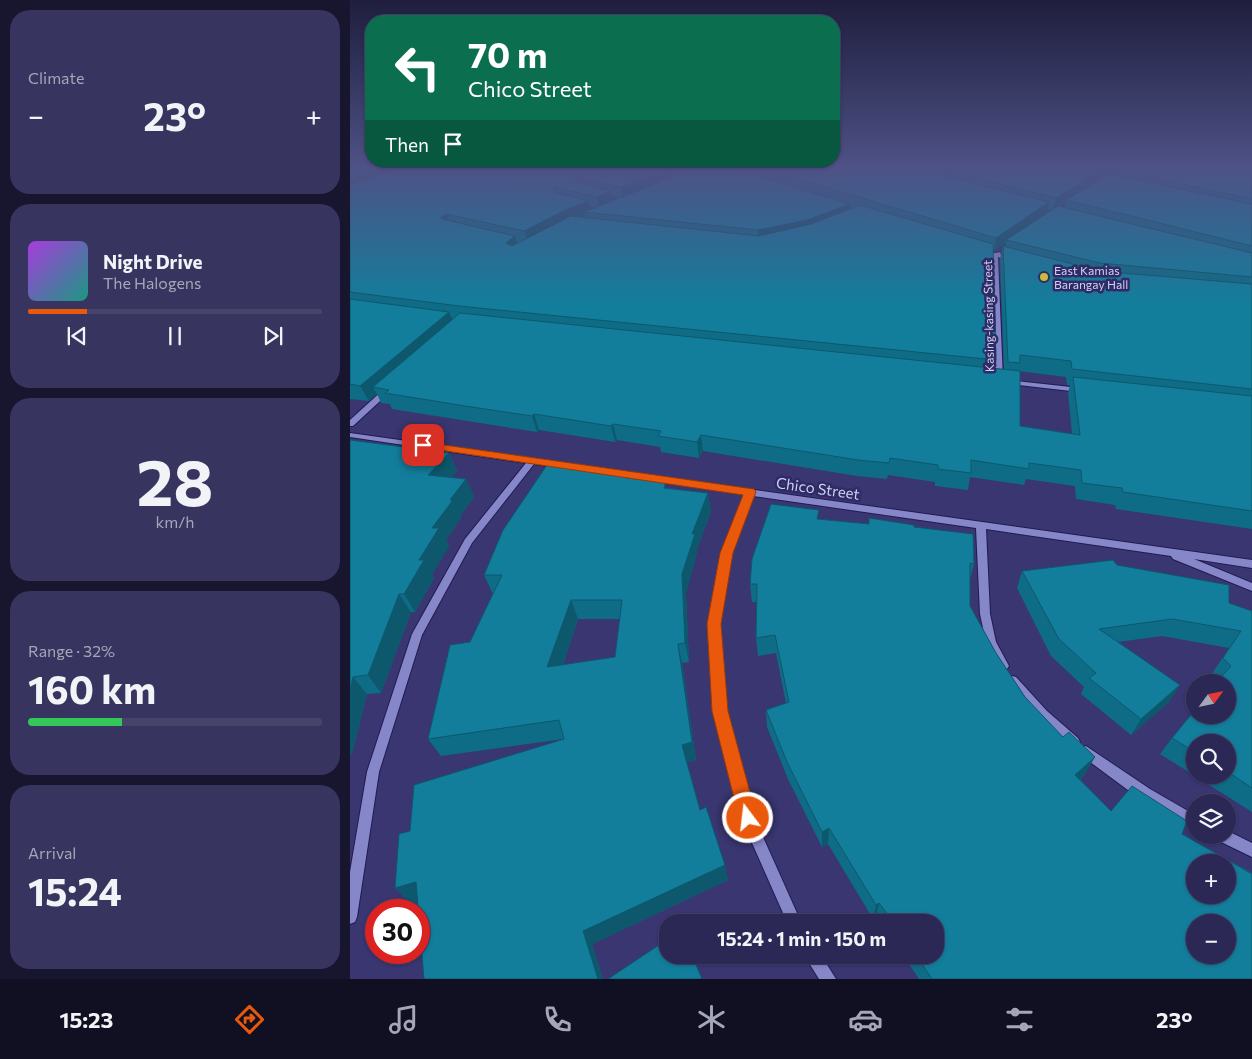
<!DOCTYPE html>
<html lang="en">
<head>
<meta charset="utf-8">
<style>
  :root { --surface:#2b2855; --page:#37345f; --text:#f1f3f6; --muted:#a6a6b9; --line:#47446c; --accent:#ea580c }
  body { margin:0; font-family:Commissioner,sans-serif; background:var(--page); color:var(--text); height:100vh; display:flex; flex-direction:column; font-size:19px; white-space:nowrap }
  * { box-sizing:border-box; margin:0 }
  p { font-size:16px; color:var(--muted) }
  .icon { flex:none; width:28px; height:28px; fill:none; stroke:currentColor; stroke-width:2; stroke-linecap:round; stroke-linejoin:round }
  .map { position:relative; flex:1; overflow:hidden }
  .panel { display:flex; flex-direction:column; gap:10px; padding:10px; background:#18162f; width:350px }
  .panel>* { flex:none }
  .hud { position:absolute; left:15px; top:15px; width:475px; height:152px; border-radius:20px; box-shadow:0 1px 4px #0004,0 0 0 1px var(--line); background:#0b6e4f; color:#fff; overflow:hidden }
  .needle { width:32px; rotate:57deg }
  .buttons { position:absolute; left:836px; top:674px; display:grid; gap:10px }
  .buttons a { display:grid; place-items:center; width:50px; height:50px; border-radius:50%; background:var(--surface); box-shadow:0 1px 4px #0004,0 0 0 1px var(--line); font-size:25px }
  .speed { position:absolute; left:15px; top:899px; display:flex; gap:10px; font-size:25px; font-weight:700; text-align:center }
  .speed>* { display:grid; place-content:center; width:65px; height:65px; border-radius:50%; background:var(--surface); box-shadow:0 1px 4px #0004,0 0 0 1px var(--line); line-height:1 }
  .speed .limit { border:8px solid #d22; background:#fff; color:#111 }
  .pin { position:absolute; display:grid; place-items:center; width:42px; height:42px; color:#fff; margin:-21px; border-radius:10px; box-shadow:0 2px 8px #0006 }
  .me { position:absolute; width:55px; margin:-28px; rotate:345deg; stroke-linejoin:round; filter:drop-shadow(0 0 4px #0008) }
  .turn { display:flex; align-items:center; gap:18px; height:105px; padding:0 20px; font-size:22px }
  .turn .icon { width:65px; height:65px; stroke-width:2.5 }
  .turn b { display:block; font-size:35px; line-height:42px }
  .then { display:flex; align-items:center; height:48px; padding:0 20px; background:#0003; gap:10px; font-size:19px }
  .big { font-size:38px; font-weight:700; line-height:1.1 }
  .panel .card { flex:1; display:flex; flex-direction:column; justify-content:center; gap:8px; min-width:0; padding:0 18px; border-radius:20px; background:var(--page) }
  .panel .dial { align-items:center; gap:0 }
  .dial b { font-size:65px; line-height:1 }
  .song { display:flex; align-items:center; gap:15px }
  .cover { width:60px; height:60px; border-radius:8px; background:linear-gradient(135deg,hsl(280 70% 55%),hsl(170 70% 35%)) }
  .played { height:5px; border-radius:2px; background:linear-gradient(90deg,var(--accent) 20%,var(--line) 20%) }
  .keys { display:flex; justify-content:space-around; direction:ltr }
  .heat { display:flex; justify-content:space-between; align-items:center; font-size:28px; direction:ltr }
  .charge { height:8px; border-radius:4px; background:linear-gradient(90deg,#34c759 32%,var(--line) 0) }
  .trip { position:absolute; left:309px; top:914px; width:285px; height:50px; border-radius:20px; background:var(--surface); box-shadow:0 1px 4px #0004,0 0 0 1px var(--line); font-weight:700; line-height:50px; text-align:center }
  .tab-bar { display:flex; height:80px; justify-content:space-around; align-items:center; background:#111022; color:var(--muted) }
  .tab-bar .icon { width:35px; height:35px }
  .tab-bar .selected { color:var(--accent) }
  .tab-bar b { font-size:22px; color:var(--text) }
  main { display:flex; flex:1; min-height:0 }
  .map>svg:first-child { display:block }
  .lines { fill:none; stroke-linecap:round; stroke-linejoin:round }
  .minor-casing { stroke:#221b53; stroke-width:2 }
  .minor { fill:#8687c9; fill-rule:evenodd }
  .wall { fill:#0f6c86; fill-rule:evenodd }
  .shaded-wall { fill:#0d586d }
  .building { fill:#127e9c; stroke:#0d586d; fill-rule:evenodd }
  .route { fill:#ea580c; stroke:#983908 }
  .poi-dot { fill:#c9bb3b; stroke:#2f2b65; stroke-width:2 }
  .labels { text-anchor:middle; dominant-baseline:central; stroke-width:5; stroke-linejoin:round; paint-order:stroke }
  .far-poi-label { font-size:12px; fill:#ced0f3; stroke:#2f2b65; text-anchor:start }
  .far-street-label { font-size:12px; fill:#ced0f3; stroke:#2f2b65 }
  .street-label { font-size:15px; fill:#ced0f3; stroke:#2f2b65 }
</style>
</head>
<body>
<main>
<section class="panel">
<div class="card"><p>Climate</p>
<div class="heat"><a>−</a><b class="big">23°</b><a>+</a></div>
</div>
<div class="card">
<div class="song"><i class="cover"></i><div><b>Night Drive</b><p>The Halogens</p></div></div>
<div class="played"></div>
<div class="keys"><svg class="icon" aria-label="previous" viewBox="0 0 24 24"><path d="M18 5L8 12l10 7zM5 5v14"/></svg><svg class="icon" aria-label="pause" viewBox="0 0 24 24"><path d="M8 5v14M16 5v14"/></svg><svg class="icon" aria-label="next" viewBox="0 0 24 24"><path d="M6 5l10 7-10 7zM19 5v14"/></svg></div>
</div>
<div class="card dial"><b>28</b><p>km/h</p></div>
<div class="card"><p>Range · 32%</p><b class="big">160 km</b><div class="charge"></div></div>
<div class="card"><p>Arrival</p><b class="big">15:24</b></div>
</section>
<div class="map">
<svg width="902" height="979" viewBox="0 0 902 979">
  <rect width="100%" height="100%" fill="#393671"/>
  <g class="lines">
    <!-- minor casing -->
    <g class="minor-casing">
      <g id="minor">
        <path d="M632,249L645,253L651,252L650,254L663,259L660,261L648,257L653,381L649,383L645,381L642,256L630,252L629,251Z"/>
        <path d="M656,380L730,388L734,390L730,392L659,384H656Z"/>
        <path d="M34,389H37L41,391L3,426H0V420Z"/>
        <path d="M0,433L902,560V568L844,559L902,583V591L823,559L821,556L636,529L640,614L646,642L659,666L657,669L653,671L649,669L636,642L630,614L626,528L403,496L381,553L369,624L376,711L404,817L451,922H437L391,818L364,711L359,624L371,553L395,494L184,464L122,543L72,635L29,772L7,917L5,922L0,924V872L17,772L62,634L115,539L176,463L0,437Z"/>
        <path d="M662,676L666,677L697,711L728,738L730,742L728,746L724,748L720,746L689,719L658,685L656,681L658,677Z"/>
        <path d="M736,746L800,789L845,815V829L790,799L732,756L730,752L732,748Z"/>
        <path d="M878,831L902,843V857L867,840L865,835H878Z"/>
        <path d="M454,955H471L486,979H469Z"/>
      </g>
    </g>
    <!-- minor -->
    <use href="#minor" class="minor"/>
  </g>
  <!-- wall -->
  <g class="wall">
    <path d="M0,169H902V529L766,509L765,505L726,499L725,486L676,479L674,485L620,477L618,490L585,486V482L538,475L537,479L507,476L353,451L349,458L311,452L310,447L267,440L265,442L189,430L187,432L42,409L40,404L31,403L27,394L19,401L0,399ZM766,171L764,176L760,175ZM748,178L752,179L747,181ZM261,196L269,198L262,201ZM715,202L714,207L710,206ZM239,206L243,207L245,208L240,210ZM697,209L702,210L696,214ZM656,243L655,247L653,246L650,259L654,370L645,369L646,360L643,251ZM668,371L716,377L717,385H720L718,393L722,434L670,426Z"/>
    <path d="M0,440L99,453L107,471L101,478L116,479L124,497L110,516L111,518L96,540L99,546L82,574L84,578L65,612H61L31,693L17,694L2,754H0Z"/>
    <path d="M279,476V478L317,488L358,493L361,512L347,549V553L336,593L339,662L332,663L346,760L337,762L350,810L378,880L242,944L253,979H74L67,901L61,903L45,888L60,831L213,739L91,756L78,739L120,642L143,594L134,575ZM228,619H270L265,657L213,665Z"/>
    <path d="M469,519L519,524L564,527L624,564L620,580V606L646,653L675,697L735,774L730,779L761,811L832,834L902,873V979H569L553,955H585V922H530L526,917L523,919L478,844L472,847L438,779L417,727L416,710L436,703L426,653L408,656L406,638L407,602H402L400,584Z"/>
    <path d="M767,565L902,611V812L810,754L822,738L868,682L861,675L879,648L812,636L768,642L819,702L781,735L731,694L734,687L701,656L667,588L672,571ZM845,742H878V775H845Z"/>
  </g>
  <!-- shaded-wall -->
  <g class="shaded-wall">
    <path d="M29,169H67L0,192V179Z"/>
    <path d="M319,169H350L273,199L271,187Z"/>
    <path d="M756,169H768L766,170V171L754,179Z"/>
    <path d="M749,172L746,184L716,200L715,202L703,210L706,198Z"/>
    <path d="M260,191L262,203L250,209L247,197Z"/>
    <path d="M238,201L240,213L234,212L235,216L218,222L178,244L174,231L215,210Z"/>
    <path d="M699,202L696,215L656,240V243L644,251L646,238Z"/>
    <path d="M500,204V214L409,241L408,230Z"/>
    <path d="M96,214L100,226L95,230L91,217Z"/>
    <path d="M165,236L169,250L156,243Z"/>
    <path d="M99,312L105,326L23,387L27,394L19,401L10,386Z"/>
    <path d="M184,414L189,430L187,432L182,416Z"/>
    <path d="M263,424L267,440L265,442L261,426Z"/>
    <path d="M351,435L353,451L349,458L347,442Z"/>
    <path d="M99,453L107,471L86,493L78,475Z"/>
    <path d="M116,479L124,497L110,516L111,518L96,540L99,546L82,574L84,578L65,612L54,594L82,528L100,500Z"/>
    <path d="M358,493L361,512L347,549V553L336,593L339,662L335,643L332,574L342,534Z"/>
    <path d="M49,594L61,612L31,693L18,675Z"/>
    <path d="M221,600L228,619L206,685L197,667Z"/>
    <path d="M328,644L332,663L346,760L336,762L332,745Z"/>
    <path d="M3,677L17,694L2,754H0V690Z"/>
    <path d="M830,685L819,702L781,735L791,719Z"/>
    <path d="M745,757L735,774L716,791L725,775Z"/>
    <path d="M479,828L478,844L472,847V832Z"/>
    <path d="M375,865L378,880L242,944L253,979H248L233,931Z"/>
    <path d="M66,882L81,896L61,903L45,888Z"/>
    <path d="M529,903L526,917L523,919L526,905Z"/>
  </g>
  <!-- building -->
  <g class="building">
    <path d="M0,169H29L0,179Z"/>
    <path d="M48,169H319L271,187L219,176L220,181L260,191L247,197L204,187L205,192L238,201L215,210L174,231L96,214L91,217L92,219L165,236L156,243L162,246L221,216L409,236L461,224L510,205L643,244L646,360L109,306L0,292V185Z"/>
    <path d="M343,169H385L500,204L457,220L408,230L234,212Z"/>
    <path d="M414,169H567L699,202L646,238Z"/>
    <path d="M591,169H737L749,172L706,198Z"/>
    <path d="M902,169V199L766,170V169Z"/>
    <path d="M759,174L902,204V246L716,200Z"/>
    <path d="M708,206L902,253V277L750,263L656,240Z"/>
    <path d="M653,246L749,271L902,284V389L722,369L721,361L670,355V363L658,362Z"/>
    <path d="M0,299L99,312L10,386L0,384Z"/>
    <path d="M110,313L670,371V426L730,435L723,377L902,396V511L773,492L772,488L732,483L731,470L679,463V469L621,460V473L588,469V465L540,458L539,463L508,460L351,435L347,442L308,436L311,431L263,424L261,426L184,414L182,416L115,406L35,393L39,390L23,387Z"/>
    <path d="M0,440L99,453L78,475L116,479L100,500H103L82,528H89L69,560H74L54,594H49L18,675L3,677L0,690Z"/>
    <path d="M197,465L279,476L277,478L316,482L314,488L358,493L342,534H345L332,574L335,643L328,644L342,742L332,745L350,810L356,807L375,865L233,931L248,979H74L66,882L45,888L49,834L60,831L64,785L214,739L209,720L78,739L100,645L120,642L152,575H134L153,530ZM221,600H272L265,657L197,667Z"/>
    <path d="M421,504L469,510L467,519L519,524V518L564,525V527L623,534L624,564L620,563V606L646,653L675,697L713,737L719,732L745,757L725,775L761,811L782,786L837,821L832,834L902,874V979H582L566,955H585V922H543L529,903L526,905L479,828L472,832L437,762L416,710L439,702L425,635L406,638L407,584H400L402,559ZM845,862H878V895H845ZM845,922H878V955H845Z"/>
    <path d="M763,560L767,565L879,585V603L902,611V788L878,772V742H845V752L822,738L845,710V715H878V682H867L881,666L873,658L891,631L822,619L749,629L830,685L791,719L739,678L746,673L709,639L672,571Z"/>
    <path d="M318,939V955H342L352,979H258Z"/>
  </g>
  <!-- sky -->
  <linearGradient id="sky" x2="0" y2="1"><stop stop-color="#1f1e3e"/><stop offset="0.55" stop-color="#4e5286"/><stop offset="1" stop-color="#4e5286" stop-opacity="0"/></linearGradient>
  <rect width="902" height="306" fill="url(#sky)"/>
  <!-- route -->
  <path class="route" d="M73,442L404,489L406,492L383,553L371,624L378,711L407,818L404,824L398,827L392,824L389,818L362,711L357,624L370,553L393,495L69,447L68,445Z"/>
  <!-- markers -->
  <circle class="poi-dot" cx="694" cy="277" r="5"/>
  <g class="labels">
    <!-- far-poi labels -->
    <g class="far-poi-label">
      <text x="704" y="270">East Kamias<tspan x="704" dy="14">Barangay Hall</tspan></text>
    </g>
    <!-- far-street labels -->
    <g class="far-street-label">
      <text transform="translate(638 316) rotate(-91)">Kasing-kasing Street</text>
    </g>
    <!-- street labels -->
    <g class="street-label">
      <text transform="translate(468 488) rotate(8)">Chico Street</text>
    </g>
  </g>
</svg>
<div class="buttons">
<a><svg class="needle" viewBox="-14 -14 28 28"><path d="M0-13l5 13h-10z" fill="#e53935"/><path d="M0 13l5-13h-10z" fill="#a6a6b9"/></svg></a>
<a><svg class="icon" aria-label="search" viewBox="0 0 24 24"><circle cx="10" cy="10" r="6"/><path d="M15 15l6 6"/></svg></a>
<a><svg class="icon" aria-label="layers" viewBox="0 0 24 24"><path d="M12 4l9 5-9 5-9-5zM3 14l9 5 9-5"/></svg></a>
<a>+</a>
<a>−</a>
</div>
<div class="speed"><div class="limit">30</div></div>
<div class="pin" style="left:73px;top:445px;background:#d93025"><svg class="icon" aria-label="arrive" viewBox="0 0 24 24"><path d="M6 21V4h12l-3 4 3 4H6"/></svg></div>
<svg class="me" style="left:398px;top:818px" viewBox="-20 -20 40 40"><circle r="17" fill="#ea580c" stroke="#fff" stroke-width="3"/><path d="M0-11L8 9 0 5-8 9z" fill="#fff"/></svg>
<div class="trip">15:24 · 1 min · 150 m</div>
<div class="hud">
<div class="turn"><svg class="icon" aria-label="left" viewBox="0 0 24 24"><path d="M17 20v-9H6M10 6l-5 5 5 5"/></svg><div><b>70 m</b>Chico Street</div></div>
<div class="then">Then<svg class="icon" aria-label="arrive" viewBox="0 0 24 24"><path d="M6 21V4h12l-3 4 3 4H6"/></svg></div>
</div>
</div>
</main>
<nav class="tab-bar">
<b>15:23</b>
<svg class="icon selected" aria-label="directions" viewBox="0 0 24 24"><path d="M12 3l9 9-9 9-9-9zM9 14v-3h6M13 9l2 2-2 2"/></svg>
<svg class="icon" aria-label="music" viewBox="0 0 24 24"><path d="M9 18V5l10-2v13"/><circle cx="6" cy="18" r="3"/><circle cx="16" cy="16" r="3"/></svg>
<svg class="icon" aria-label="phone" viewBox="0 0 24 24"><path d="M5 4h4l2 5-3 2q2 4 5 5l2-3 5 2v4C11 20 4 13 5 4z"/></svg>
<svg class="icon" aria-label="climate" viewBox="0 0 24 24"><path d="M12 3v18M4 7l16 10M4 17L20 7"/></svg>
<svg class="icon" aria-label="car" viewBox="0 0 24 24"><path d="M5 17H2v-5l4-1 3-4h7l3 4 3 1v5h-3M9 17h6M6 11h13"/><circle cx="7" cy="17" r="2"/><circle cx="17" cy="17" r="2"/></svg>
<svg class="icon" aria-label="filters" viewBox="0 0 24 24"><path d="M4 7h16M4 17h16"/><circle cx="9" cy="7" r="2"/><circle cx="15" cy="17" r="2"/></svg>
<b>23°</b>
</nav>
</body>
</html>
